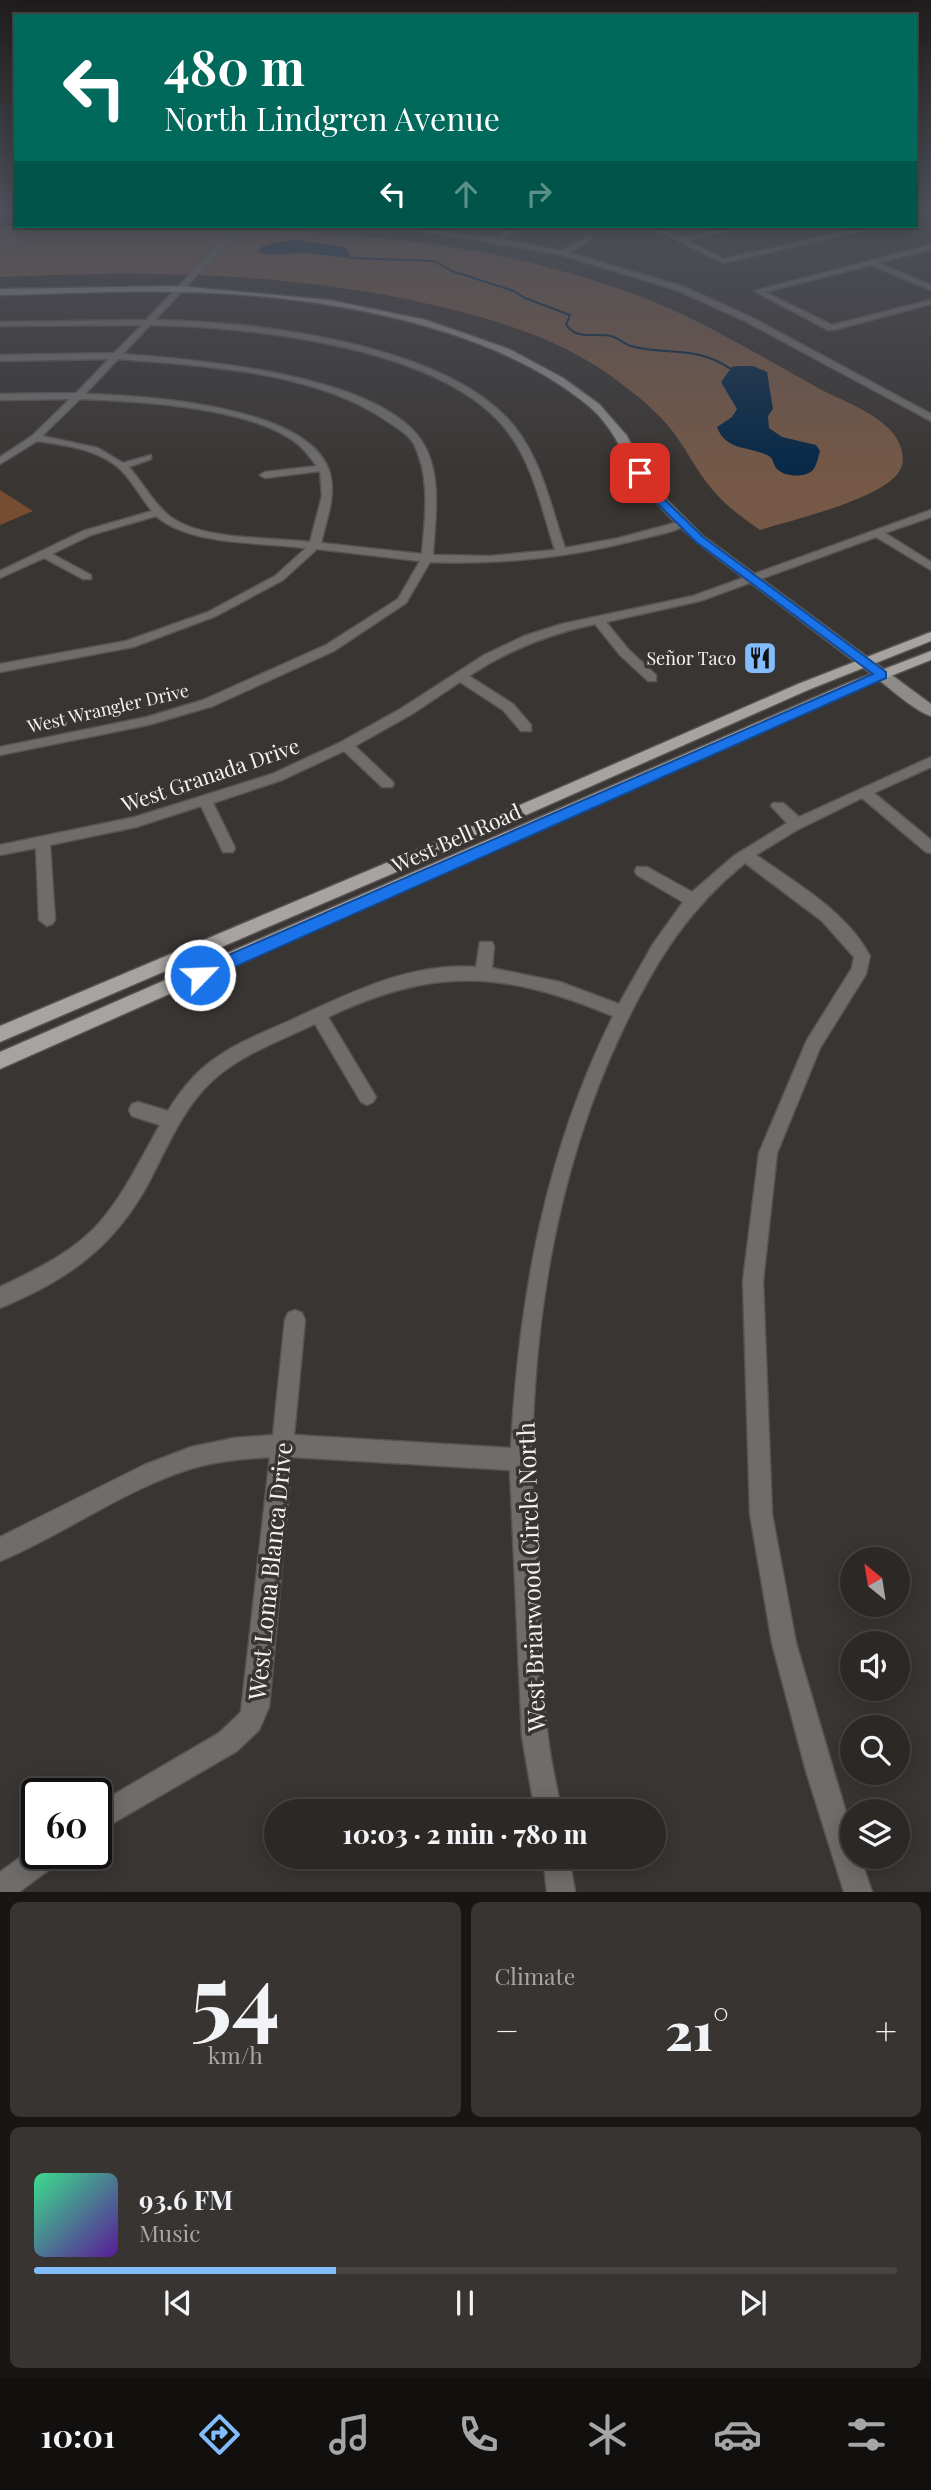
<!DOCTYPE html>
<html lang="en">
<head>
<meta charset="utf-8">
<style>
  :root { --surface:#2b2826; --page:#373432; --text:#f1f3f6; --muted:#a6a6a7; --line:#474443; --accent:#82bcfa }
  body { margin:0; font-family:"Playfair Display",serif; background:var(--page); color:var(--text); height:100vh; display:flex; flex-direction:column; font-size:26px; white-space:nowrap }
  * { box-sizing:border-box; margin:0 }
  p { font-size:23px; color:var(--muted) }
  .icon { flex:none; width:38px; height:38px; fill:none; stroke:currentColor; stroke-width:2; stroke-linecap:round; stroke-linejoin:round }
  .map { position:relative; height:1892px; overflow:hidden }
  .side { display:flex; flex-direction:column; gap:10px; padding:10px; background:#181615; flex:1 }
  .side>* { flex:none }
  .guide { position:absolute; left:14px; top:14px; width:903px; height:214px; border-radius:0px; box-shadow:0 4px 18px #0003,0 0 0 2px var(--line); background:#00695c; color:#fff; overflow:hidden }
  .needle { width:46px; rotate:330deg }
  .tools { position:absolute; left:840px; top:1547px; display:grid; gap:14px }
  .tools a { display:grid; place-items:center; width:70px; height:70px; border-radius:50%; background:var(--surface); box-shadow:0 4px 18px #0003,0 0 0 2px var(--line); font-size:35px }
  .speed { position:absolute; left:21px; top:1778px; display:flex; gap:14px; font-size:35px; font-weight:700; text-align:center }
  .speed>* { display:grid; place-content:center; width:91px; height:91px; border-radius:50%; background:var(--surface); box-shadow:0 4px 18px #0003,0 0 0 2px var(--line); line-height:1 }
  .speed .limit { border:4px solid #111; border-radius:10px; background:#fff; color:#111 }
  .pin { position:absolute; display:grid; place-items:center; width:60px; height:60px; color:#fff; margin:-30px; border-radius:14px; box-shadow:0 4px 10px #0006 }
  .me { position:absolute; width:77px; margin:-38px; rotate:66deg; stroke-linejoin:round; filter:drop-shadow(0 0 5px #0008) }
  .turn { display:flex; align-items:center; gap:24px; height:147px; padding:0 35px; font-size:32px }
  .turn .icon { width:91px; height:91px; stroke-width:2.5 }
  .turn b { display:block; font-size:49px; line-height:60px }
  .lanes { display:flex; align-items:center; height:66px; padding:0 35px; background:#0003; justify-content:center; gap:35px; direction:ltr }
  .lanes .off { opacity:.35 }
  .big { font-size:52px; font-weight:800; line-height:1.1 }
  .side .card { flex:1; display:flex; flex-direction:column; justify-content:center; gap:10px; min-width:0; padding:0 24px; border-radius:10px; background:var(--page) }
  .side .dial { align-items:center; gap:0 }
  .dial b { font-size:91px; line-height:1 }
  .song { display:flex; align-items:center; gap:21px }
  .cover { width:84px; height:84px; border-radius:10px; background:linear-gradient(135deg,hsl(150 70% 55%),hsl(270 70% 35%)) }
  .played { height:7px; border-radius:4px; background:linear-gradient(90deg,var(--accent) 35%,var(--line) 35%) }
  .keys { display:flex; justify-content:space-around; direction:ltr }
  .heat { display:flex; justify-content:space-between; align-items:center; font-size:38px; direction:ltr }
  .side .tiles { flex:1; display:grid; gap:10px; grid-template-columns:1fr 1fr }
  .card:last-child { grid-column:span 2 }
  .trip { position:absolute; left:264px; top:1799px; width:402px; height:70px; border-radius:35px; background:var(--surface); box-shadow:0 4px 18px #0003,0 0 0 2px var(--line); font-weight:800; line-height:70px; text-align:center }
  .menu { display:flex; height:112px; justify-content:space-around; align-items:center; background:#11100f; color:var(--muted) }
  .menu .icon { width:49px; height:49px }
  .menu .on { color:var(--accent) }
  .menu b { font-size:32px; color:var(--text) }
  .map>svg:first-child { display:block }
  .green { fill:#755846 }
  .water { fill:#062847 }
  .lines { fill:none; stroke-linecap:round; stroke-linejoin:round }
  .stream { stroke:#062847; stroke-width:2 }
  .building { fill:#764d31 }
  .street-casing { stroke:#575351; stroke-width:3 }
  .secondary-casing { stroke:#575351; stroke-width:3 }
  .primary-casing { stroke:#575351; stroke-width:3 }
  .street { fill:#6f6d6c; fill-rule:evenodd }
  .secondary { fill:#8e8c8a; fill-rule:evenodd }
  .primary { fill:#a7a3a1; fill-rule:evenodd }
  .route { fill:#1a73e8; stroke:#114b97; stroke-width:2 }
  .labels { text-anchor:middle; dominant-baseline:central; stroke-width:7; stroke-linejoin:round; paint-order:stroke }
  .far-poi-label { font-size:18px; fill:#f4f2f1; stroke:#393533; text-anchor:end }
  .far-street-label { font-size:18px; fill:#f4f2f1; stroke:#393533 }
  .street-label { font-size:21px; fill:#f4f2f1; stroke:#393533 }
  .near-street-label { font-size:24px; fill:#f4f2f1; stroke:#393533 }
</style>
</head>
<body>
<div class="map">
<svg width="931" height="1892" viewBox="0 0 931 1892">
  <rect width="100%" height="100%" fill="#393533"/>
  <!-- green -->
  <path class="green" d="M17,226C168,226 318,225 469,250C520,259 571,272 620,289C691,313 755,353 820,389C843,401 875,412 892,432C900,441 906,457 901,468C889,498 791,520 760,530C746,520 731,510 719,497C700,478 689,453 673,432C660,414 640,398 623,385C569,342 499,320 433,305C291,272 146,270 0,277V227Z"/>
  <!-- water -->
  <g class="water">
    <path d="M297,240C313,244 331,243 346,248L351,258L303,253L269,255L259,252L261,247L277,242Z"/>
    <path d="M737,366H753L767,372L773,409L768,416L769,428L782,437L816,445L820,451C818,457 817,466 812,471C803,478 784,477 776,468C772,462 774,458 767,455C748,446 726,451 717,427L732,417L737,409L721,382L732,367Z"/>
  </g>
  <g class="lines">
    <!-- stream -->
    <path class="stream" d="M351,258L434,261L452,271L514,291L525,298L570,315L566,325C579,341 594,332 611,336C619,338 624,344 631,346C668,356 696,345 731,369"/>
  </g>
  <!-- building -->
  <g class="building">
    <path d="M0,490L33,511L0,525Z"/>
    <path d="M754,648L764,654L777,666L767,670L743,652Z"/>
  </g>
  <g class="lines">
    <!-- street casing -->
    <g class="street-casing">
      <g id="street">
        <rect x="0" y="212" width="16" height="4"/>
        <path d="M236,226H243L155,320C256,322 446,343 514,426C542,461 551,507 565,548L619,538L682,521L687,524C676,532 656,535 641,539C572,557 502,565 430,562L406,603L334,651L213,706L148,725L0,755V747L147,717L203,700L326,645L398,599L420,561L317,549L283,580L216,616L133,647L0,672V664L126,641L208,612L275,576L306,548C261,542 191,546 156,516L91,535L52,554L91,575V579H83L44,558L0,578V571L83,531L152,511C141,498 133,482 121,470C99,449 65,445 37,441L0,464V457L32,436L70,399L0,400V394L76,393L109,359L0,361V355L114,353L142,325L0,326V322L146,320ZM150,325C250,327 444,346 508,432C534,466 542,511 555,550L490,556L433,555C435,518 443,472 421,440C375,374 197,360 123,354ZM118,359C206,366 317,371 390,423C399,429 409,435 414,444C431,479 425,517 422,554L321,543C326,521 336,497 330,474C312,405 144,396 85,394ZM80,399C138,401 255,407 299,445C306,451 311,459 317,466L265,472L260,475L265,478L320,471L322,496L310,542C271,537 197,541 167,514C152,501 142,482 129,467L151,459V455L123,463L98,448L42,436Z"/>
        <path d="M393,226L497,238L515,226H522L504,239L562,251L588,237H592V239L569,253L682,286L751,317L931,414V421L745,321L676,290L562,255Z"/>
        <path d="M648,226C660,226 667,234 679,237C692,240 727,226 745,226L687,241L724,259L870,226H881L723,263Z"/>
        <path d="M931,245V249L878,263L931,285V290L871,265L765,292L832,325L931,300V304L834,330H828L754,291Z"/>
        <path d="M931,510V517L885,533L931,562V570L876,537L700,601L606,622L628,649L656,675V681H648L620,655L595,624C549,634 508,650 469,676L513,704L531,725V731H521L503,710L460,682L412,714L355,746L392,781L394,784L392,787H382L344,751L282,780L213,803L235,848L233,852H223L201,806L136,827L50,845L55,920L52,924L47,926L39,920L36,848L0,855V845L135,817L272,774L341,742L402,708L484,655L524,636L562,624L693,596Z"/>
        <path d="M931,757V767L874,793L931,840V853L926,852L862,798L797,830L756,855C796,883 847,912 870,956L866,974L820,1048L777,1153L763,1281L772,1514L796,1643L852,1833V1857H860L872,1892H844L806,1771L772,1643L750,1514L743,1281L759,1153L807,1040L852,968L854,957L822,921L745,863C688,909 656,961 624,1027C560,1160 534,1311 532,1458C532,1504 537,1550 540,1596C542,1643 542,1692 548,1738C551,1763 557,1787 561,1811H535L522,1737L510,1470L292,1457L269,1707L259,1730L237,1751L96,1833V1805L219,1733L241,1712L270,1457C243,1459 216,1461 190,1469C123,1490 65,1534 0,1561V1537L144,1465L191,1447L234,1438L273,1435L285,1320L288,1313L295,1310L302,1313L305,1320L294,1435L511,1448C519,1298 545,1153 613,1016C504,971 436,966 328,1017L376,1097L373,1102L367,1105L361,1102L315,1024C280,1041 241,1054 212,1081C182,1109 167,1148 148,1184C112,1249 67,1280 0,1308V1287C35,1270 73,1253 100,1222C125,1193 141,1158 160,1125L132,1116L129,1110L132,1104L138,1102L168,1111C179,1093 192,1076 209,1063C233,1044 262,1033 289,1021C348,994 409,962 476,967L480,942H492L494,946L492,968L560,982L619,1004L653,944L683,902L637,875L635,871L637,867H647L692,892L735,855L787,823L771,806L773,803H783L799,817Z"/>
        <path d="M37,1845V1853H61L58,1863L19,1892H0V1872Z"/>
        <path d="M543,1857H569L575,1892H547Z"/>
      </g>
    </g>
    <!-- secondary casing -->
    <g class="secondary-casing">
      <path id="secondary" d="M180,286L329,300L426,320L509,349L563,378L599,404L627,436L645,473L659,492L703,536L931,704V716C912,710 882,681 865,669C827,641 790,612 752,584C716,557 679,531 650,495C627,467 618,431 590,407C488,321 308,294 179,292C119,290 59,294 0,295V289Z"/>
    </g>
    <!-- primary casing -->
    <g class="primary-casing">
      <g id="primary">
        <path d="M931,632V641L808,690L429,858L0,1042V1026L417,850L798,684Z"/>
        <path d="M931,651V660L858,689L0,1069V1052L848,683Z"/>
      </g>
    </g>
    <!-- street -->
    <use href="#street" class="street"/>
    <!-- secondary -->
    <use href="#secondary" class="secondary"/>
    <!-- primary -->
    <use href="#primary" class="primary"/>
  </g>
  <!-- sky -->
  <linearGradient id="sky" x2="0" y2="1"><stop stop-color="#1f1d1c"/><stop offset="0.44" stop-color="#4e515b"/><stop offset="1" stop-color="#4e515b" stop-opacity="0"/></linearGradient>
  <rect width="931" height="477" fill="url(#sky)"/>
  <!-- route -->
  <path class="route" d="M637,471H644L665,500L703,537L886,672V678L205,980H194L192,975L194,970L873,674L695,541L658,504L636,473Z"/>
  <!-- icons -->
  <defs>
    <g id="restaurant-square" transform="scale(1.75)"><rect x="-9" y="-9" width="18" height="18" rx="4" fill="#82bcfa" stroke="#393533"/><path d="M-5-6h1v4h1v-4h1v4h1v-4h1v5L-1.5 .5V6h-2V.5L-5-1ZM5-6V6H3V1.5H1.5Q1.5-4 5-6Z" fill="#111"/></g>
  </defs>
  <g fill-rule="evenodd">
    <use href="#restaurant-square" x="760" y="658"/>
  </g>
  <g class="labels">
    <!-- far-poi labels -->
    <g class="far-poi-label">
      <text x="736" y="658">Señor Taco</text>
    </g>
    <!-- far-street labels -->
    <g class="far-street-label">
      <text transform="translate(108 708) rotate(-13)">West Wrangler Drive</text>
    </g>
    <!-- street labels -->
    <g class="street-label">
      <text transform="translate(210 774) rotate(-19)">West Granada Drive</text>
      <text transform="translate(456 837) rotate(-24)">West Bell Road</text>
    </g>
    <!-- near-street labels -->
    <g class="near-street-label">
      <text transform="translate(269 1571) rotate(-84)">West Loma Blanca Drive</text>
      <text transform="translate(530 1577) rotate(-92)">West Briarwood Circle North</text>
    </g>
  </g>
</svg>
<div class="tools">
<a><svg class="needle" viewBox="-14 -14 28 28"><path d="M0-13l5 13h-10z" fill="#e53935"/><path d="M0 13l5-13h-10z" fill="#a6a6a7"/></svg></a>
<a><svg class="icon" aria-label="sound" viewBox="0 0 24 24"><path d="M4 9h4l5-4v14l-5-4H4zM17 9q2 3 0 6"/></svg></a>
<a><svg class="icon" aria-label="search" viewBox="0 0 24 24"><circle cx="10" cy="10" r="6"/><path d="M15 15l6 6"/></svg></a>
<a><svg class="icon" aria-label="layers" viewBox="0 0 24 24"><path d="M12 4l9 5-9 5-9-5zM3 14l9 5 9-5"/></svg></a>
</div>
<div class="speed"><div class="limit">60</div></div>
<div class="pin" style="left:640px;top:473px;background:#d93025"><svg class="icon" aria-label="arrive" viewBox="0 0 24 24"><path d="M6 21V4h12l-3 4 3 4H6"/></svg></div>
<svg class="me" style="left:200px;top:975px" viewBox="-20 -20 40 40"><circle r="17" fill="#1a73e8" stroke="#fff" stroke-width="3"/><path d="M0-11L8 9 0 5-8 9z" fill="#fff"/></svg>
<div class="trip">10:03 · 2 min · 780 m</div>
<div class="guide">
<div class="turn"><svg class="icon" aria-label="left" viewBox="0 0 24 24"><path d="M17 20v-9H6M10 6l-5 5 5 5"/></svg><div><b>480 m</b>North Lindgren Avenue</div></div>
<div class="lanes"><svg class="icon" aria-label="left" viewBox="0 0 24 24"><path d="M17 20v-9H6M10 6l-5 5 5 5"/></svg><svg class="icon off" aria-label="ahead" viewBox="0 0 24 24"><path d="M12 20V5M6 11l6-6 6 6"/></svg><svg class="icon off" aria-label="right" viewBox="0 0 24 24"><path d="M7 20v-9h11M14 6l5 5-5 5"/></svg></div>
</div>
</div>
<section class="side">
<div class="tiles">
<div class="card dial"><b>54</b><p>km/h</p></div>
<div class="card"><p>Climate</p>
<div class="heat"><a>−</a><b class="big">21°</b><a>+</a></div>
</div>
<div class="card">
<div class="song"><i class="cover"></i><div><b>93.6 FM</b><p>Music</p></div></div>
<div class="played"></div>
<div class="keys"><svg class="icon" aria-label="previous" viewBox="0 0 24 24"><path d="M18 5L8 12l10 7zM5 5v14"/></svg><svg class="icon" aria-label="pause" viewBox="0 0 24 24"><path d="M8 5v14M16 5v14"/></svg><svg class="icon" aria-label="next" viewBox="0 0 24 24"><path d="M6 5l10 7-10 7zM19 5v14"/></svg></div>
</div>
</div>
</section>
<nav class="menu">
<b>10:01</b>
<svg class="icon on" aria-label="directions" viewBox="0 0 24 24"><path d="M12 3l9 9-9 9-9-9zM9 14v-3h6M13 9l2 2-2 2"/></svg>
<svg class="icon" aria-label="music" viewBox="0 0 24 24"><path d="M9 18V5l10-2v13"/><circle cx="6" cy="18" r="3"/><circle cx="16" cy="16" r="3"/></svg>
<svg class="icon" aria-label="phone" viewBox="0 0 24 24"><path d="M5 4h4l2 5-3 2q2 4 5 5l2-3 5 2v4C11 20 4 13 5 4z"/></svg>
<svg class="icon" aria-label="climate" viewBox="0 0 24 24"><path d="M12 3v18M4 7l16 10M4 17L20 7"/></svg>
<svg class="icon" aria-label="car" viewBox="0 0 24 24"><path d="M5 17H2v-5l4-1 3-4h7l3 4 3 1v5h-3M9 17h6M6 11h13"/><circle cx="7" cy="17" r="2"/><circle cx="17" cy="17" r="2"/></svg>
<svg class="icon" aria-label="filters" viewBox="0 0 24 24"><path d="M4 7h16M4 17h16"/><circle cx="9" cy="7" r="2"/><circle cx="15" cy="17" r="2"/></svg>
</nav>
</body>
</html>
